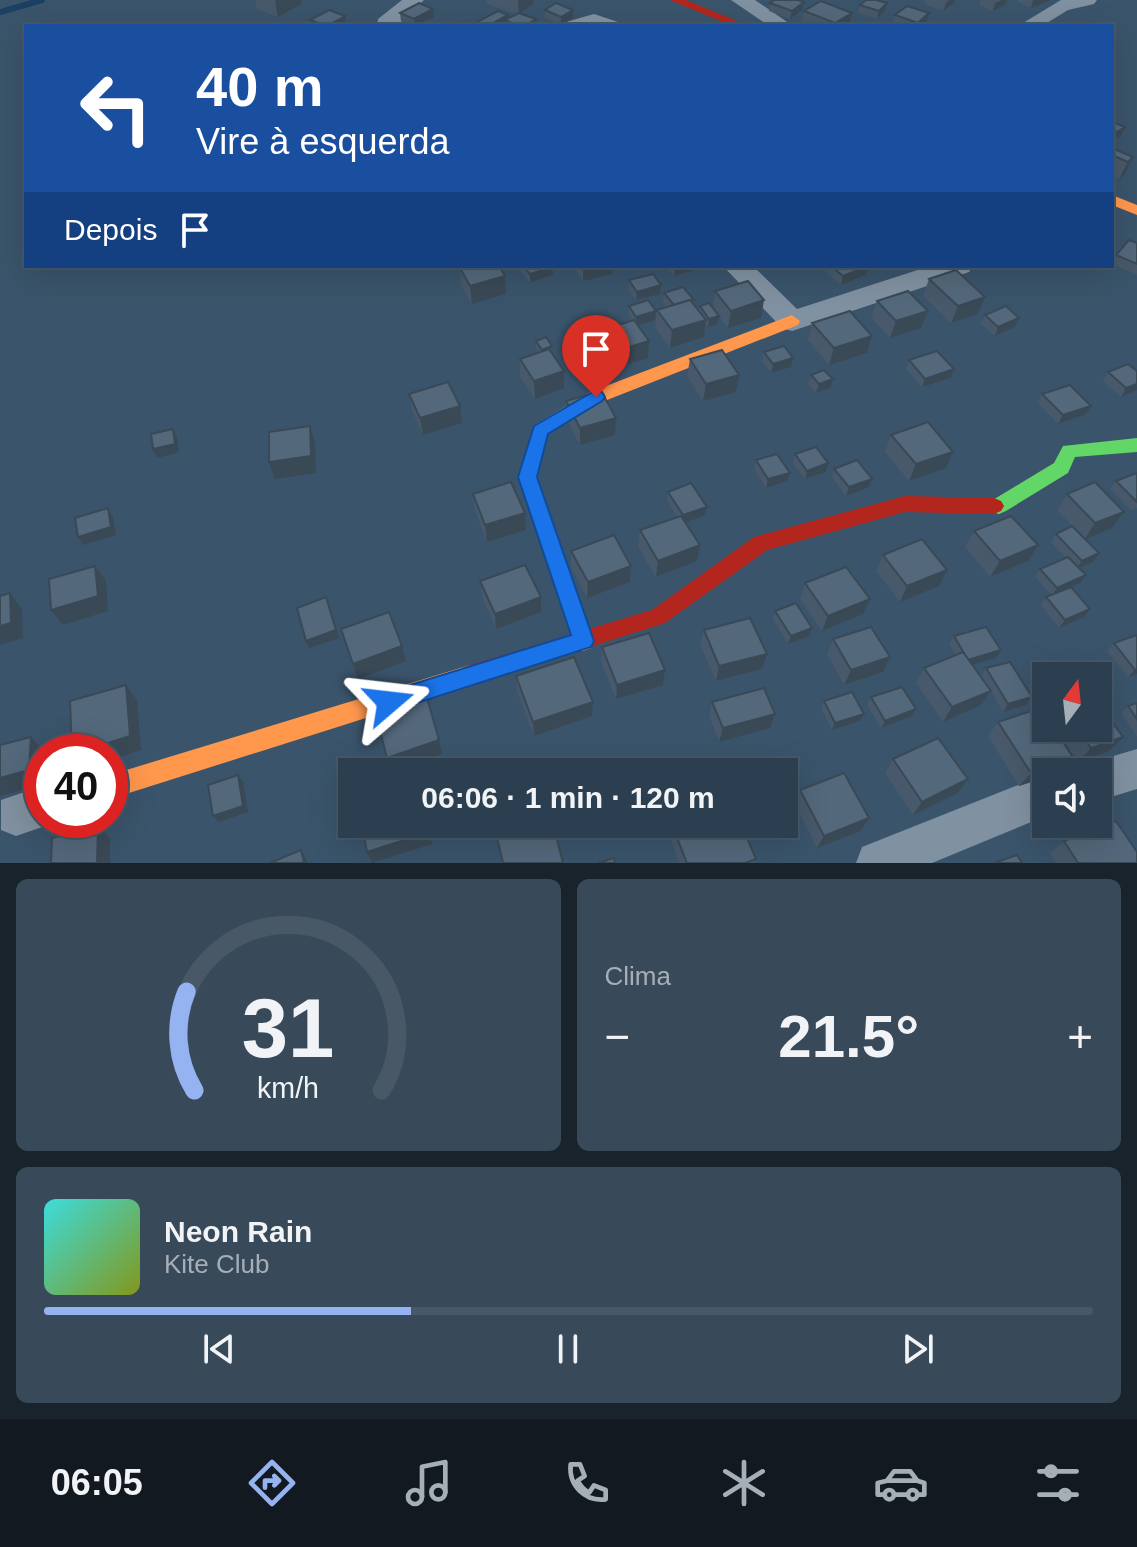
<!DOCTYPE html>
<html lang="pt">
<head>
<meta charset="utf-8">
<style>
  :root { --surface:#2c3f50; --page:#384a5a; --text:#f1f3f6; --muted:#a6afb7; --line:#485867; --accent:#95b2f1 }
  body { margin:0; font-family:Helvetica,sans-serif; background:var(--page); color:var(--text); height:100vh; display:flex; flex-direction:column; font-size:30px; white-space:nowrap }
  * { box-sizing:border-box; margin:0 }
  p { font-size:26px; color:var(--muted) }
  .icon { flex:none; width:44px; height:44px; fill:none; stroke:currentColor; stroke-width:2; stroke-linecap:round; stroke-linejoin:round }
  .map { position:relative; height:863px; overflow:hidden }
  .details { display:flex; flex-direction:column; gap:16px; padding:16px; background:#18232c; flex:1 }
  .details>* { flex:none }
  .hud { position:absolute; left:24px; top:24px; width:1090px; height:244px; border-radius:0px; box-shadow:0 8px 32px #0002,0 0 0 2px var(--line); background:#1a4fa0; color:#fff; overflow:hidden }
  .needle { width:52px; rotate:15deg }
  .controls { position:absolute; left:1032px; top:662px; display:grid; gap:16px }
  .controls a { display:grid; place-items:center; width:80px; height:80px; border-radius:0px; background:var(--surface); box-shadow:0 8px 32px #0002,0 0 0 2px var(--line); font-size:40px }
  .speed { position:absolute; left:24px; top:734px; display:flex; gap:16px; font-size:40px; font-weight:700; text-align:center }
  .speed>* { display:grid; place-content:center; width:104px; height:104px; border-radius:50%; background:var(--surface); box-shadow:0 8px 32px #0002,0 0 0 2px var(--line); line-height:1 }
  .speed .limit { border:12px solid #d22; background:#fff; color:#111 }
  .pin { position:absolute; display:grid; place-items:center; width:68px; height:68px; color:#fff; margin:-82px -34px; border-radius:50% 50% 50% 0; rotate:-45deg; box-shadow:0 0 8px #0007 }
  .pin .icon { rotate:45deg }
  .me { position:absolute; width:88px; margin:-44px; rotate:73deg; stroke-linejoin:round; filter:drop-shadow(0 0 6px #0008) }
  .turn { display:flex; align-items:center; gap:28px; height:168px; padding:0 40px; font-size:36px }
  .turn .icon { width:104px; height:104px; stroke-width:2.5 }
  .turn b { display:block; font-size:56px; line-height:68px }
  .then { display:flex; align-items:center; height:76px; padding:0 40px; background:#0003; gap:16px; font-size:30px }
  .big { font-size:60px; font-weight:700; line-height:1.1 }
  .details .widget { flex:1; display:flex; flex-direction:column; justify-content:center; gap:12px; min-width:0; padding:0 28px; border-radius:12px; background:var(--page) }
  .details .dial { align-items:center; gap:0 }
  .dial svg { height:208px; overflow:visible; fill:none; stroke:var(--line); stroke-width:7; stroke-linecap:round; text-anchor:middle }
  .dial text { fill:var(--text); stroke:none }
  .song { display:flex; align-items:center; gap:24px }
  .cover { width:96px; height:96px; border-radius:12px; background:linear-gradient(135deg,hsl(180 70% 55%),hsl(70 70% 35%)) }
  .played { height:8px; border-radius:4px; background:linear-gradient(90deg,var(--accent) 35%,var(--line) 35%) }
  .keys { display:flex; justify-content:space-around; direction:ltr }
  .heat { display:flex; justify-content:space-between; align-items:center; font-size:44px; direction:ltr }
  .details .tiles { flex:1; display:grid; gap:16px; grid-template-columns:1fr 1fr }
  .widget:last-child { grid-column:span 2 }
  .trip { position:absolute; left:338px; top:758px; width:460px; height:80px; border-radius:0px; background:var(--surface); box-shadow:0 8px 32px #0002,0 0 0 2px var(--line); font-weight:700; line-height:80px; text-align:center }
  .tabs { display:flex; height:128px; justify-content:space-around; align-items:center; background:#121920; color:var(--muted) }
  .tabs .icon { width:56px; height:56px }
  .tabs .active { color:var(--accent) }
  .tabs b { font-size:36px; color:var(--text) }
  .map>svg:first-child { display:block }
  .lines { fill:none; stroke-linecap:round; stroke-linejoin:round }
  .stream { stroke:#1c4062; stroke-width:6 }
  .street { fill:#8091a1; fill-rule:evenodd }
  .fast { fill:#63d668; fill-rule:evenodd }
  .slow { fill:#ff974d; fill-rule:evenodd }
  .jam { fill:#b3261e; fill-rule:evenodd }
  .wall { fill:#47596a }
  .shaded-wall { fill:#3a4956 }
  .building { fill:#53687b; stroke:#3a4956; stroke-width:2 }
  .route { fill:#1a73e8; stroke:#114b97; stroke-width:2 }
</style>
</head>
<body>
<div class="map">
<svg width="1137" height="863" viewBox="0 0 1137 863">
  <rect width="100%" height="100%" fill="#3a546b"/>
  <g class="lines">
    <!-- stream -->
    <path class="stream" d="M0,12L42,0"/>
    <!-- street -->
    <g class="street">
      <path d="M402,0H424L397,26H377L378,19Z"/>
      <path d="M731,0H755L793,26H769Z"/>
      <path d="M1061,0H1097L1094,4L1068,10L1042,26H1018Z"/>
      <path d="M594,14L618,22L621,26H563L566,22Z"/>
      <path d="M723,266H753L797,309L930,266H973L969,272L792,331L782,328Z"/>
      <path d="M1137,749V789L1098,801V772H1080L1083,765Z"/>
      <path d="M1046,774V816L932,863H856L862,847Z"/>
      <path d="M42,786V820L57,822L16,836L1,830V800Z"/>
    </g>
    <!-- fast -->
    <path class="fast" d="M1137,438V452L1075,457L1068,473L1006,511L999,514L987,511L984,506L987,501L996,498L1054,463L1063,446Z"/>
    <!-- slow -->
    <g class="slow">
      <path d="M1112,195L1137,205V215L1112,205Z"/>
      <path d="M792,315L800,321L798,325L602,402L548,434L536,477L594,641L591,648L583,651L575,648L518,477L534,425L590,392Z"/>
      <path d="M470,665L478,668L481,675L478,682L470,685L110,799V775Z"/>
    </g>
    <!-- jam -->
    <g class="jam">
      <path d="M670,0H686L749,26H733Z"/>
      <path d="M905,496L994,498L1001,501L1004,506L1001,511L994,514L905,512L767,550L665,623L470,685L462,682L459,675L462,668L470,665L652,610L754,537Z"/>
    </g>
  </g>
  <!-- wall -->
  <g class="wall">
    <path d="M255,0H301L302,4L278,17L257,9Z"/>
    <path d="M487,0H533V4L520,13L537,26H505V25L503,26H475V23L508,15V19L517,14L487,4Z"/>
    <path d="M816,0H824L822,1L852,13L849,26H801L804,11L820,1Z"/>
    <path d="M925,0H955V2L943,11L924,4Z"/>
    <path d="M980,0H1007L1005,5L993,11L979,5Z"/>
    <path d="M1018,0H1052L1031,8L1017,2Z"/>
    <path d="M770,3L802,10L790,19L769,11Z"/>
    <path d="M887,3L885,11L877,19L858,13L860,5Z"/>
    <path d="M433,9L434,17L417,26H412L401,21L400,13Z"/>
    <path d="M545,10H573V18L561,25L545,18Z"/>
    <path d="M895,15L927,21L921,26H901L893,23Z"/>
    <path d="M310,20L346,24L343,26H312Z"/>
    <path d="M1112,124L1121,136L1113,140H1112Z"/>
    <path d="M1112,148L1133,157L1125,174L1119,179L1112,176Z"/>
    <path d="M1137,243V275L1112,264L1116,255Z"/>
    <path d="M517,266H552L553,275L530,283Z"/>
    <path d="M573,266H613V274L583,281Z"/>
    <path d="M665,266H696L695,270L674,276Z"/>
    <path d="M824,266H868L866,275L841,285L823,269Z"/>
    <path d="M460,268L505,276L506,294L472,304L461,285Z"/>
    <path d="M929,279L978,314L951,323L923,296Z"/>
    <path d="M629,280L661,285L660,294L636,300L628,289Z"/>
    <path d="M715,291L761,318L728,328L715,311L719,316L717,325L708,327L706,324L704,337L670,348L655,327L657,310L667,307L663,302L664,293L693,303L699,311L700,306L713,308Z"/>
    <path d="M877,301L928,311L921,328L890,338L871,318Z"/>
    <path d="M629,306L656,311L655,320L638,325L648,358L613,369L599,348V331L632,321L628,314Z"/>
    <path d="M985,315L1019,318L1015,327L995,336L981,324Z"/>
    <path d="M812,323L867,353L829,365L808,340Z"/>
    <path d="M536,341L552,354L564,388L535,399L520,377V359L539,353L536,349Z"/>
    <path d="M570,350L592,356V364L577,369L570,359Z"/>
    <path d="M764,352L791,367L771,373L762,361Z"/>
    <path d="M690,359L736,392L703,401L687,376Z"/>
    <path d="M909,360L954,369L951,378L922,387L906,369Z"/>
    <path d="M1137,371L1121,397L1103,381L1108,372Z"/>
    <path d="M811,375L830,388L816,393L808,384Z"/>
    <path d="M409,394L462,423L423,435L412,411Z"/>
    <path d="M1042,394L1091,406L1086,414L1058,424L1038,403Z"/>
    <path d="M566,401L615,435L580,445L566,418Z"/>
    <path d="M891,435L953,452L946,468L909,481L885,452Z"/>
    <path d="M795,454L826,472L805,479L793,463Z"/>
    <path d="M756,460L790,473L787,481L766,488L754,469Z"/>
    <path d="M834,469L869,487L846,496L832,477Z"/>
    <path d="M1137,473V508L1131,510L1110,489L1116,481Z"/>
    <path d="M668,492L707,507L705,515L685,522L700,545L697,561L656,577L638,547L640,530L677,517L667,500Z"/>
    <path d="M473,494L525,513L526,530L487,542L475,510Z"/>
    <path d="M1067,494L1124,512L1112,528L1085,539L1099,553L1093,562L1078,568L1086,575L1080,583L1071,587L1084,617L1059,628L1041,605L1046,597L1051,595L1035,577L1040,569L1066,558L1051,542L1056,534L1072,526L1057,510Z"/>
    <path d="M974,531L1028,561L990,577L965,547Z"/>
    <path d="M571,551L630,582L587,598L571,567Z"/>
    <path d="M883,555L939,586L900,602L876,571Z"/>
    <path d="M480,581L541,597V612L496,629L482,597Z"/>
    <path d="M805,583L870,599L863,614L822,631L800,599Z"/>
    <path d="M775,611L809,636L788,644L773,619Z"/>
    <path d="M704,630L767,654L762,669L716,681L700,645Z"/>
    <path d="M1137,635V674L1128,677L1107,651L1114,643Z"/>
    <path d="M954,636L996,658L972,665L988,687L981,676L986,668L1032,697L1026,705L1003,712L991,691L981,705L943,722L916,683L924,668L956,655L949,644Z"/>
    <path d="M833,639L883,672L844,685L827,654Z"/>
    <path d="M602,647L665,670L663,685L616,699L601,662Z"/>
    <path d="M516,676L593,702L592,716L534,736L517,691Z"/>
    <path d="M871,697L912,716L881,728L867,705Z"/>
    <path d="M824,701L864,714L860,721L832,730L821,708Z"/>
    <path d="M712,702L770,728L719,742L709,716Z"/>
    <path d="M1137,703V737L1121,713L1128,706Z"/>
    <path d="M998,722L1074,759L1062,772L1019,786L988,736Z"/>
    <path d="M1056,728H1098L1109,751L1078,762Z"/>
    <path d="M893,759L968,779L958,793L913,815L885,773Z"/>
    <path d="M800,790L869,818L861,831L817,848L794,803Z"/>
    <path d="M672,825L756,859L755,863H679L670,837Z"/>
    <path d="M1064,841L1137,863H1057L1050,853Z"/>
  </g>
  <!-- shaded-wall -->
  <g class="shaded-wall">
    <path d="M277,0H301L302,4L278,17L275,1Z"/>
    <path d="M518,0H533V4L519,14Z"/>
    <path d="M949,0H955V2L943,11L946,3Z"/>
    <path d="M1002,0H1007L1005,5L993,11L995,3Z"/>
    <path d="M1033,0H1052L1031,8Z"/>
    <path d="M804,2L802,10L790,19L792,11Z"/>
    <path d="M887,3L885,11L877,19L879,11Z"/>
    <path d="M433,9L434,17L415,26L414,19Z"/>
    <path d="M573,10V18L561,25V17Z"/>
    <path d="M852,13L849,26H834L835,23Z"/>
    <path d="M929,13L927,21L921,26H917L918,23Z"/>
    <path d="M508,15L509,22L505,20V25L503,26H488Z"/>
    <path d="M345,16L346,24L343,26H327Z"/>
    <path d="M536,19L537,26H525Z"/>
    <path d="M1125,127L1121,136L1113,140L1117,132Z"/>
    <path d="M1133,157L1125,174L1119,179L1128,162Z"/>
    <path d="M583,266H613V274L583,281Z"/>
    <path d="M681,266H696L695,270L674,276L675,268Z"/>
    <path d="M868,266L866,275L841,285L843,276Z"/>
    <path d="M553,267V275L530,283V274Z"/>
    <path d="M505,276L506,294L472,304L470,286Z"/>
    <path d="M661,285L660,294L636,300L637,292Z"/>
    <path d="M985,297L978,314L951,323L958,306Z"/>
    <path d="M764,300L761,318L728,328L731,311Z"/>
    <path d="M656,311L655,320L636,326V317Z"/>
    <path d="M928,311L921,328L890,338L896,321Z"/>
    <path d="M719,316L717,325L708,327L709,319Z"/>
    <path d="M1019,318L1015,327L995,336L998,327Z"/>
    <path d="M706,320L704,337L670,348L672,330Z"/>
    <path d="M872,336L867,353L829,365L834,348Z"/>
    <path d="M649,341L648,358L613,369V352Z"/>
    <path d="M592,356V364L577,369V361Z"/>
    <path d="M793,358L791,367L771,373L773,364Z"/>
    <path d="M954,369L951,378L922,387L925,379Z"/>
    <path d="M564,371V388L535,399L534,381Z"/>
    <path d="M739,375L736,392L703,401L706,384Z"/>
    <path d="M833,379L830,388L816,393L819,384Z"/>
    <path d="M1137,384V390L1121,397L1126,388Z"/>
    <path d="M460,406L462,423L423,435L420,418Z"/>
    <path d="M1091,406L1086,414L1058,424L1063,415Z"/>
    <path d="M616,418L615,435L580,445V428Z"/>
    <path d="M310,426L315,443L316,473L275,479L269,462Z"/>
    <path d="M173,429L177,437L179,452L157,458L153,449Z"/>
    <path d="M953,452L946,468L909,481L916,464Z"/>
    <path d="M828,463L826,472L805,479L807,471Z"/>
    <path d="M790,473L787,481L766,488L768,479Z"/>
    <path d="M872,479L869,487L846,496L849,487Z"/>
    <path d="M707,507L705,515L682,524L683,515Z"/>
    <path d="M108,508L113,517L116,535L83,545L78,537Z"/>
    <path d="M1124,512L1112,528L1084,540L1095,523Z"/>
    <path d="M525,513L526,530L487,542L485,525Z"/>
    <path d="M700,545L697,561L656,577L658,561Z"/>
    <path d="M1038,545L1028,561L990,577L1000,561Z"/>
    <path d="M1099,553L1093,562L1076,569L1082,561Z"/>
    <path d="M95,566L106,581L108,611L63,625L51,610Z"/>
    <path d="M631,566L630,582L587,598L588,582Z"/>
    <path d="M947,570L939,586L900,602L907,586Z"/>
    <path d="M1086,575L1080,583L1052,596L1057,588Z"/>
    <path d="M10,593L22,609L23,638L0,645V626Z"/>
    <path d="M326,597L339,638L309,648L306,641Z"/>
    <path d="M541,597V612L496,629L495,614Z"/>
    <path d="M870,599L863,614L822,631L828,616Z"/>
    <path d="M1090,609L1084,617L1059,628L1065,620Z"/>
    <path d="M812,628L809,636L788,644L791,636Z"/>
    <path d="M402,646L406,661L358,679L353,664Z"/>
    <path d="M1001,650L996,658L964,667L968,660Z"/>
    <path d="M767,654L762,669L716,681L719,666Z"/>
    <path d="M890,657L883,672L844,685L851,670Z"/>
    <path d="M1137,669V674L1128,677L1135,670Z"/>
    <path d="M665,670L663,685L616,699L617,685Z"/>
    <path d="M126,685L137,700L141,750L110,760V752H79Z"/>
    <path d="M991,691L981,705L943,722L952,707Z"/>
    <path d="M1032,697L1026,705L1003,712L1008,704Z"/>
    <path d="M593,702L592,716L534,736L533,722Z"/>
    <path d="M916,709L912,716L881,728L885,721Z"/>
    <path d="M775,714L770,728L719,742L723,728Z"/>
    <path d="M864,714L860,721L832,730L835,723Z"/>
    <path d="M31,737L44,751V752H42V784L0,796V778Z"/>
    <path d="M1123,737L1109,751L1078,762L1091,748Z"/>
    <path d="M439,740L442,754L391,771L387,758Z"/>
    <path d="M1074,759L1062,772H1046V777L1019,786L1031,773Z"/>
    <path d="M238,775L243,781L248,812L218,822L213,816Z"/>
    <path d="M968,779L958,793L913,815L922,802Z"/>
    <path d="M869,818L861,831L817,848L824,836Z"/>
    <path d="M427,824L432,844L372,863L367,852Z"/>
    <path d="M98,826L110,838V863H97Z"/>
    <path d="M301,850L308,863H304Z"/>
  </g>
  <!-- building -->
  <g class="building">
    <path d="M774,0H798L804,2L792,11L770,3Z"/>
    <path d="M866,0H876L887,3L879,11L860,5Z"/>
    <path d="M821,1L852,13L835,23L804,11Z"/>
    <path d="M419,3L433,9L414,19L400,13Z"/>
    <path d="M556,3L573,10L561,17L545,10Z"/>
    <path d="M907,6L929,13L918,23L895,15Z"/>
    <path d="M329,10L345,16L327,26L310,20Z"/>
    <path d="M498,11L508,15L488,26H483L475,23Z"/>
    <path d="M519,13L536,19L525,26H518L505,20Z"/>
    <path d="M464,22L474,26H456Z"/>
    <path d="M601,23L610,26H596Z"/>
    <path d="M1115,123L1125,127L1117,132L1112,129V124Z"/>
    <path d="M1112,148L1133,157L1128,162L1112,155Z"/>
    <path d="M1129,240L1137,243V264L1116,255Z"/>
    <path d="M465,266H499L505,276L470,286L460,268Z"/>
    <path d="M523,266H552L553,267L530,274Z"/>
    <path d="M831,266H868L843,276Z"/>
    <path d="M956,270L985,297L958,306L929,279Z"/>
    <path d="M653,274L661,285L637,292L629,280Z"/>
    <path d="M748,281L764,300L731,311L715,291Z"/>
    <path d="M683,287L694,300H690L674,305L664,293Z"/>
    <path d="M908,291L928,311L896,321L877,301Z"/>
    <path d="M648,300L656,311L636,317L629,306Z"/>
    <path d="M690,300L706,320L672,330L657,310Z"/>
    <path d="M709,303L719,316L709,319L700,306Z"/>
    <path d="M1006,306L1019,318L998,327L985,315Z"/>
    <path d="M850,311L872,336L834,348L812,323Z"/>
    <path d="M634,320L649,341L613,352L599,331Z"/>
    <path d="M546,337L552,346L542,350L536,341Z"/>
    <path d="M585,345L592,356L577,361L570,350Z"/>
    <path d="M784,346L793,358L773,364L764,352Z"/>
    <path d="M549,349L564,371L534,381L520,359Z"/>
    <path d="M722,350L739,375L706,384L690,359Z"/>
    <path d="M937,351L954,369L925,379L909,360Z"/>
    <path d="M1128,364L1137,371V384L1126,388L1108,372Z"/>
    <path d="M824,370L833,379L819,384L811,375Z"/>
    <path d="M448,382L460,406L420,418L409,394Z"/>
    <path d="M1070,385L1091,406L1063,415L1042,394Z"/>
    <path d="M601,391L616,418L580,428L566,401Z"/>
    <path d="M928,422L953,452L916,464L891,435Z"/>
    <path d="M310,426L311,456L269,462V432Z"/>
    <path d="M173,429L175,444L153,449L151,434Z"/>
    <path d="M816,447L828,463L807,471L795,454Z"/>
    <path d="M777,454L790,473L768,479L756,460Z"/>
    <path d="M857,460L872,479L849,487L834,469Z"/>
    <path d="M1137,473V502L1116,481Z"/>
    <path d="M511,482L525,513L485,525L473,494Z"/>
    <path d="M1095,482L1124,512L1095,523L1067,494Z"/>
    <path d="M691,483L707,507L683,515L668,492Z"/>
    <path d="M108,508L111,527L78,537L75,518Z"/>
    <path d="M681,516L700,545L658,561L640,530Z"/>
    <path d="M1011,516L1038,545L1000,561L974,531Z"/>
    <path d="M1072,526L1099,553L1082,561L1056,534Z"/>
    <path d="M614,535L631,566L588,582L571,551Z"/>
    <path d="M922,539L947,570L907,586L883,555Z"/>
    <path d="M1068,557L1086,575L1057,588L1040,569Z"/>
    <path d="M525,565L541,597L495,614L480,581Z"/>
    <path d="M95,566L98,596L51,610L49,579Z"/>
    <path d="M846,567L870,599L828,616L805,583Z"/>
    <path d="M1071,587L1090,609L1065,620L1046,597Z"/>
    <path d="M10,593L11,623L0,626V596Z"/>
    <path d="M326,597L336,630L306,641L297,608Z"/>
    <path d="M796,603L812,628L791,636L775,611Z"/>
    <path d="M389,612L402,646L353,664L341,629Z"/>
    <path d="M750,618L767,654L719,666L704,630Z"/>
    <path d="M871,627L890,657L851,670L833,639Z"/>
    <path d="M986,627L1001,650L968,660L954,636Z"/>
    <path d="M649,633L665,670L617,685L602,647Z"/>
    <path d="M1137,635V669L1135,670L1114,643Z"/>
    <path d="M963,652L991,691L952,707L924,668Z"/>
    <path d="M574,657L593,702L533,722L516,676Z"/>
    <path d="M1010,662L1032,697L1008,704L986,668Z"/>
    <path d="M126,685L130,736L79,752H72L70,701Z"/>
    <path d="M902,687L916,709L885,721L871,697Z"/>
    <path d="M764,688L775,714L723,728L712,702Z"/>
    <path d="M852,692L864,714L835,723L824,701Z"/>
    <path d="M427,698L439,740L387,758L376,715Z"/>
    <path d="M1098,703L1123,737L1091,748L1077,728H1098Z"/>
    <path d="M1137,703V719L1128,706Z"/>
    <path d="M1040,708L1046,717V728H1054L1074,759L1031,773L998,722Z"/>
    <path d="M31,737L29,770L0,778V745Z"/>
    <path d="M938,738L968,779L922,802L893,759Z"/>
    <path d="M723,761L729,772H707L705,768Z"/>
    <path d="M844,773L869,818L824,836L800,790Z"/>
    <path d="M238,775L243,806L213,816L208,785Z"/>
    <path d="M1116,821L1137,852V863H1078L1064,841Z"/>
    <path d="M362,824H427L429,832L367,852Z"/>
    <path d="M494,824H553L563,863H503Z"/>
    <path d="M675,824H741L756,859L745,863H687L672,825Z"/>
    <path d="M98,826L97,863H51L52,838Z"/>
    <path d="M301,850L304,863H270Z"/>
    <path d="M1017,855L1022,863H994Z"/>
    <path d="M614,858L615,863H598Z"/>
  </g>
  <!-- route -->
  <path class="route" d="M596,390L602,392L605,397L602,401L548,434L537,477L594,641L591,647L389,712L381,709L378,702L381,694L571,635L518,477L534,426Z"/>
</svg>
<div class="controls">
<a><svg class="needle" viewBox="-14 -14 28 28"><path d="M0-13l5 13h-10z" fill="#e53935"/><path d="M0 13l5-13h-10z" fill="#a6afb7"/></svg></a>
<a><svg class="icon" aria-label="sound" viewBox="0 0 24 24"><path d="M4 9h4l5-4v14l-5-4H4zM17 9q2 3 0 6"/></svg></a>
</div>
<div class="speed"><div class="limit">40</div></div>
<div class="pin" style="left:596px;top:397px;background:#d93025"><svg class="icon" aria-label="arrive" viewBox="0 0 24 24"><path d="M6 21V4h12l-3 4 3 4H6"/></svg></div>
<svg class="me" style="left:389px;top:702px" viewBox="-20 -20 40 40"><path d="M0-17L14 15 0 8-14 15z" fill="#1a73e8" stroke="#fff" stroke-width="4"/></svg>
<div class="trip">06:06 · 1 min · 120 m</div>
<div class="hud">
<div class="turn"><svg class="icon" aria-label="left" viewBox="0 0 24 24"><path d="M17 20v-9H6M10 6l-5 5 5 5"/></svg><div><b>40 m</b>Vire à esquerda</div></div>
<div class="then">Depois<svg class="icon" aria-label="arrive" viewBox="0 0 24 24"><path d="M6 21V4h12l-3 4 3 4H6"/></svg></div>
</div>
</div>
<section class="details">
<div class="tiles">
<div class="widget dial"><svg viewBox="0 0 100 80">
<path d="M14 69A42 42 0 1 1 86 69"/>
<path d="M14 69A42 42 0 0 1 11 31" stroke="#95b2f1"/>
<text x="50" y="56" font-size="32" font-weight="700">31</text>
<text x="50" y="72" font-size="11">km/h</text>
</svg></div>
<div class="widget"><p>Clima</p>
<div class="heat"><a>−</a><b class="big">21.5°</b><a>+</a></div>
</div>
<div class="widget">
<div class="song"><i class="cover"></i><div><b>Neon Rain</b><p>Kite Club</p></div></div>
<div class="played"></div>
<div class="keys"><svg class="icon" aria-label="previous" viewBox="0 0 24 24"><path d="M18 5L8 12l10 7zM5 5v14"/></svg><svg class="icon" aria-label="pause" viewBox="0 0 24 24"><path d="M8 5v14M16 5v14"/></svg><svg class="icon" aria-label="next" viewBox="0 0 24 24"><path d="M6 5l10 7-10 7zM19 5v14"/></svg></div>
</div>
</div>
</section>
<nav class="tabs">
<b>06:05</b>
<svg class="icon active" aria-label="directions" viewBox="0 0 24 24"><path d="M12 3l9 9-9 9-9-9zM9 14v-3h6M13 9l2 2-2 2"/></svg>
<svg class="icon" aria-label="music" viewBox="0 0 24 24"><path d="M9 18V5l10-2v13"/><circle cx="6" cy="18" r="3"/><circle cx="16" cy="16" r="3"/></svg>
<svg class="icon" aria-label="phone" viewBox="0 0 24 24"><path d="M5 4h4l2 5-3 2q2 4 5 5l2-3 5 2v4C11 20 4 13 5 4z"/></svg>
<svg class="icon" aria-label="climate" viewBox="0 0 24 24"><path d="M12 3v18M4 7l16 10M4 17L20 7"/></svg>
<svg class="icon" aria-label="car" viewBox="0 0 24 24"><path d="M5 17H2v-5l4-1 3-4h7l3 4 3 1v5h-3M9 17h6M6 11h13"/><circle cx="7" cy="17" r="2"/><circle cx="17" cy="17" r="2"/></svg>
<svg class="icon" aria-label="filters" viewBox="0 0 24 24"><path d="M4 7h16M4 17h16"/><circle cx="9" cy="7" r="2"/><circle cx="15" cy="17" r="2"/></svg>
</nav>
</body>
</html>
